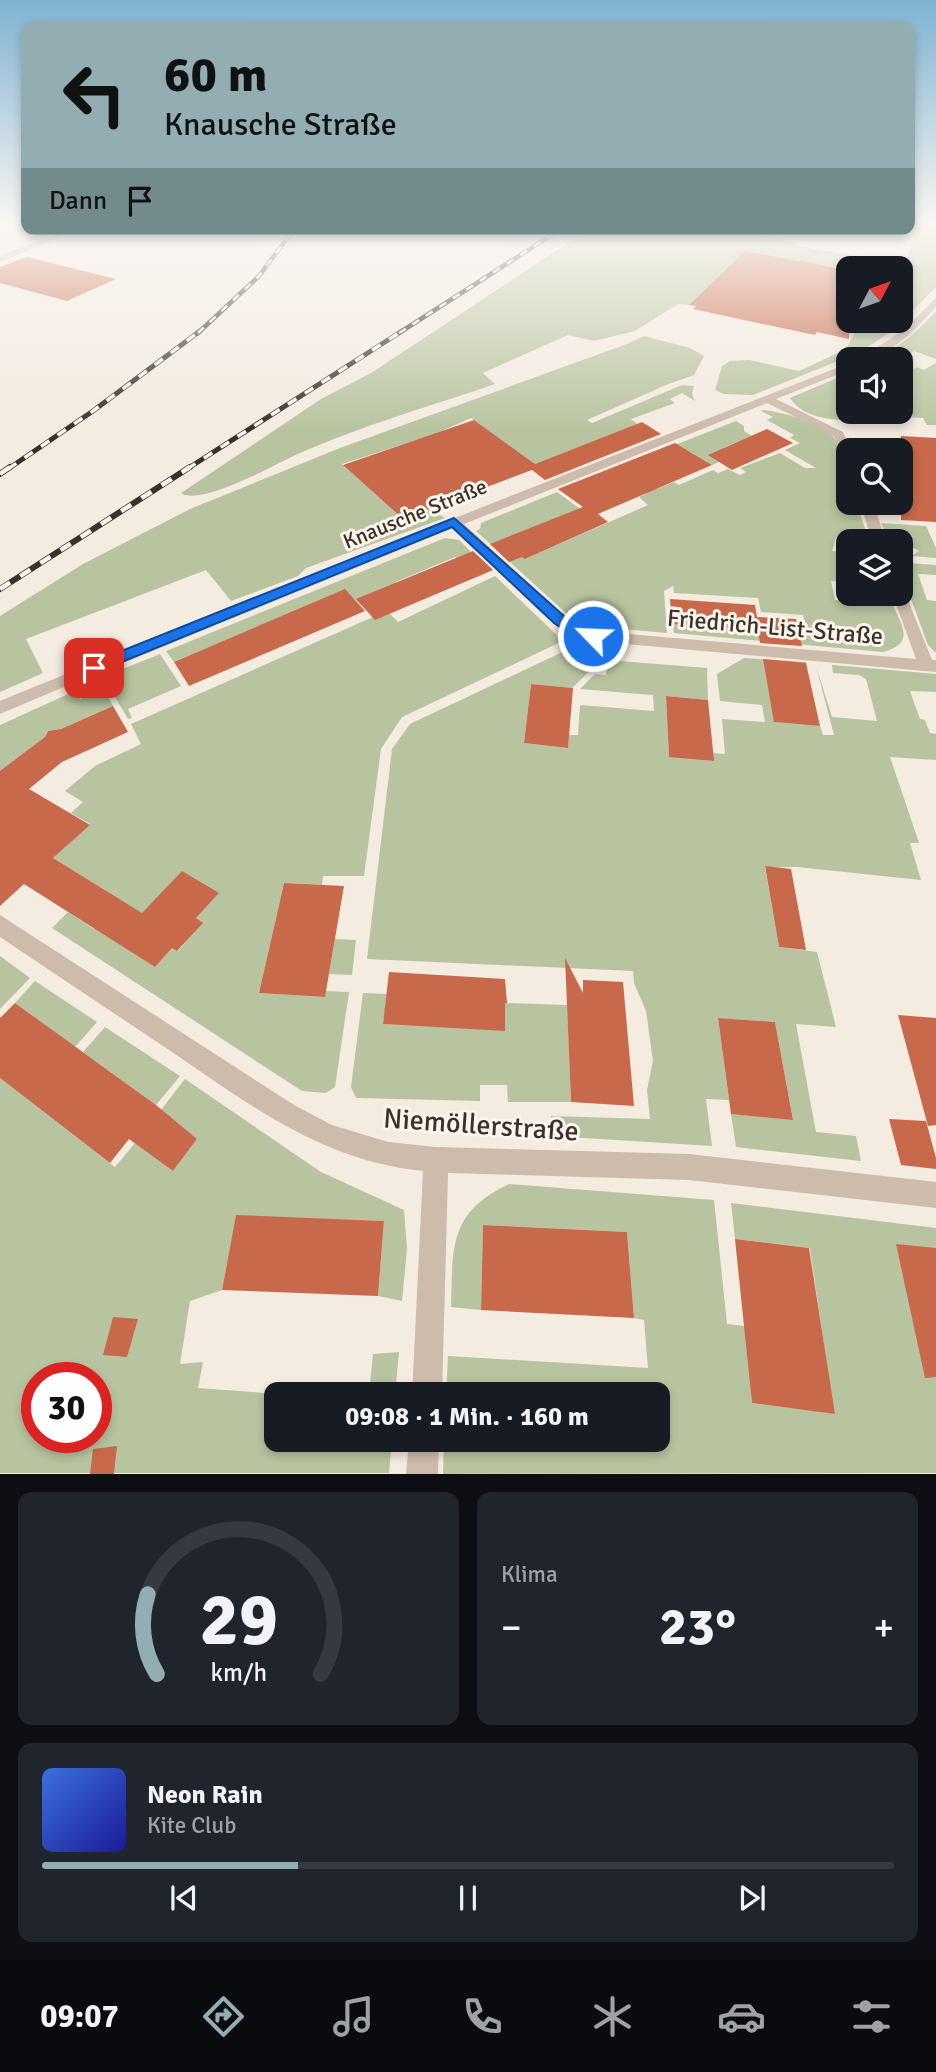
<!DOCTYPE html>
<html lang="de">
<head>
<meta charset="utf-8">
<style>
  :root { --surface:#171b24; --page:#20242c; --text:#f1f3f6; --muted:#9ea1a6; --line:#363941; --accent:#92aeb2 }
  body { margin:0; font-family:Signika,sans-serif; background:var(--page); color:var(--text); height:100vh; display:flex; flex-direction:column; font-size:26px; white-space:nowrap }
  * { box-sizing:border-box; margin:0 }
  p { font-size:23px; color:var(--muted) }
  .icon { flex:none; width:38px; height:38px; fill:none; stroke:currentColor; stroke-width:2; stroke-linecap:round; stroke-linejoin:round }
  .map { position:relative; height:1474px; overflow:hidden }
  .drawer { display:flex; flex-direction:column; gap:18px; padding:18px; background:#0d0f14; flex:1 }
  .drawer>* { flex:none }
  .top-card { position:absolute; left:21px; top:21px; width:894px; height:214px; border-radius:14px; box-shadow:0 4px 10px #0003; background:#92aeb2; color:#111; overflow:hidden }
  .needle { width:46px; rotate:49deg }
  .controls { position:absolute; left:836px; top:256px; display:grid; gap:14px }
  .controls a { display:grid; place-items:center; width:77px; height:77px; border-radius:14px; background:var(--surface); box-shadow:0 4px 10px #0003; font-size:35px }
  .speed { position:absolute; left:21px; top:1362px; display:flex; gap:14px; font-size:35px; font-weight:700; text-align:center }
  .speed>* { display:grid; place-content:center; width:91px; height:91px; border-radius:50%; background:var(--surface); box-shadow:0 4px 10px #0003; line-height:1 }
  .speed .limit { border:10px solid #d22; background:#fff; color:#111 }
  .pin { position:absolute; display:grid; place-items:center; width:60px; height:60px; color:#fff; margin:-30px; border-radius:14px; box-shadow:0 4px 10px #0006 }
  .me { position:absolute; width:77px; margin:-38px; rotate:294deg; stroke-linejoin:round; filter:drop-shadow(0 0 5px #0008) }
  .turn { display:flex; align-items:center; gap:24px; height:147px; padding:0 28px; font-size:32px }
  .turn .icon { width:91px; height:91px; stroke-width:2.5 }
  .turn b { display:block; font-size:49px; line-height:60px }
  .then { display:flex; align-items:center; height:66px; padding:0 28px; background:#0003; gap:14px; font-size:26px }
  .big { font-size:52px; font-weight:700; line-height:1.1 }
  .drawer .tile { flex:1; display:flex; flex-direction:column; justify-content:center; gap:10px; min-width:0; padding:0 24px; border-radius:14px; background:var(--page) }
  .drawer .dial { align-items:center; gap:0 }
  .dial svg { height:182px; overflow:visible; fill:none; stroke:var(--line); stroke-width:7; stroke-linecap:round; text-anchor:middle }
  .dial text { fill:var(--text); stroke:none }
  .song { display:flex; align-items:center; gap:21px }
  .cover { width:84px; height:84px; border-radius:10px; background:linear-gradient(135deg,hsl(220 70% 55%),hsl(240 70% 35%)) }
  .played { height:7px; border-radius:4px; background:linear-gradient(90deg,var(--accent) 30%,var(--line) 30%) }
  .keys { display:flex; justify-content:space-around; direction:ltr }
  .heat { display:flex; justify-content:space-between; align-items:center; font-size:38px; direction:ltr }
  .drawer .tiles { flex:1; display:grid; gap:18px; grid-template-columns:1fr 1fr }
  .tile:last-child { grid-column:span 2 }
  .trip { position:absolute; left:264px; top:1382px; width:406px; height:70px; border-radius:14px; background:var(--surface); box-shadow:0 4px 10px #0003; font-weight:700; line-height:70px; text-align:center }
  .menu { display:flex; height:112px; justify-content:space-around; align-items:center; background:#090b0e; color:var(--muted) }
  .menu .icon { width:49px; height:49px }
  .menu .on { color:var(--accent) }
  .menu b { font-size:32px; color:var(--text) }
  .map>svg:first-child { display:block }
  .green { fill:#b8c4a0; fill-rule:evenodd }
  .building { fill:#c8694b }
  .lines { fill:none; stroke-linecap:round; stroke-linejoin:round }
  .street { fill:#cdbbac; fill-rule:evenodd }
  .rail-far2-casing { stroke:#3b302b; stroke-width:4.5 }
  .rail-far1-casing { stroke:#3b302b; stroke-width:5 }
  .rail-casing { stroke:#3b302b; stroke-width:6 }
  .rail-far2 { stroke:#fbf5ee; stroke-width:2.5; stroke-dasharray:8; stroke-linecap:butt }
  .rail-far1 { stroke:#fbf5ee; stroke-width:3.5; stroke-dasharray:10; stroke-linecap:butt }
  .rail { stroke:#fbf5ee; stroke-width:4.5; stroke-dasharray:12; stroke-linecap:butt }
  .route { fill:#1a73e8; stroke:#114b97; stroke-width:2 }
  .labels { text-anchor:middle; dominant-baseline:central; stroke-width:6; stroke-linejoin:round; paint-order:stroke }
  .far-street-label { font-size:21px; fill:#3b302b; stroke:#fbf5ee }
  .street-label { font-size:24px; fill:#3b302b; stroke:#fbf5ee }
  .near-street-label { font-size:28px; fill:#3b302b; stroke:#fbf5ee }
</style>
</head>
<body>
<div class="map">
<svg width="936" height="1474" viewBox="0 0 936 1474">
  <rect width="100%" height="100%" fill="#f4ebe1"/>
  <!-- green -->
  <g class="green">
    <path d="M920,224H936V287L894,330L858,353L753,395L724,394L715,390L722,366L730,361L750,360L799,371L846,349L862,320H901V268H849V270L745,251L689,305L678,304L635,331L594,341L568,335L483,373L495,384C423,409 348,429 279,463C260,473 198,505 181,493L321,399L371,373L589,229H731L798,243L797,246L904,264Z"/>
    <path d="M936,312V359L914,351L900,359L884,355L910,337Z"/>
    <path d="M644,336L690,348L704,356L694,375L666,385L587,420L592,423L682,385L694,386L692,394L695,401L682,393L670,399L675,403L631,419L641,427L610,435L535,464L471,418L435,434L342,464L403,519L431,509L445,518L306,568L298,576L231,601L206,570L26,639L43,673L0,692V616L83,564L190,509L340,448L627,344Z"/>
    <path d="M936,363V425H927L923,418L841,414L843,420C823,419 801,415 790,398L849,373V411H901V381L914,371L901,366L912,370L917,367L924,370Z"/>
    <path d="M764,410C781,412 819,422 831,434C844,446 849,486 849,502H856L869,540L836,537L832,551L848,553L849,583L831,581L835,600L866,603V599L891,601C901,624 917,643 883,652L674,633L672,624L808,634L803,615L761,612L758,598L674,593L673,586L664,591L667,633L579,625L476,531L480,529L481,523L557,492L591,517L525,559L648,505L639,497L647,493L639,488L648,484L657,489L674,482L679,485L713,470L718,473L728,469L740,475L746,472L740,468L780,453L805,468H816L785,450L800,443L790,438L794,435L767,420L773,417L761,411Z"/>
    <path d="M736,421L744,426V431L752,436L723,448L735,455L712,465L689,451L645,469L560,490Z"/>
    <path d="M881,523L926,526L936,548V558L912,556L919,551L899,540L895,531L884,530Z"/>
    <path d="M445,538L459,540L490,571L478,577L455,557L396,582L408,594L367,611L345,590L174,662L166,651Z"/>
    <path d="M909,563L936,565V575L918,574L927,600L936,601V653L928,645L901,572V568Z"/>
    <path d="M495,576L563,641L402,717L381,749L364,876H323L322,885L284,883L259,993L324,997L325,991L349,992L335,1087L326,1093L302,1091L52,928L68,912L94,929L122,901L53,858L90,824L71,813L83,802L65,791L95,766L141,744L131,724L373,617L389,613L398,622ZM219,893L196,918L202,923L178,951L172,948L155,967L115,941Z"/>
    <path d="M571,648L585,658L591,670L572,688L531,684L524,743L568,748L569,735H578L580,705L654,711L653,695L580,689L595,674L606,675L607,660L707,668L708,700L666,696L669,756L713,761V753L725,754L722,719L765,722L762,705L720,701L717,674L744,658L806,662L807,670L774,722L820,726L823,735H834L816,666L832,717L877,721L866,679L859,675L833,673L832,665L936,674V692L910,691L920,719L925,720L930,733L936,734V760L890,757L919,843H910L921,880L797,867H765L779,947L817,952L836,1027L796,1024L816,1132L856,1136L861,1161L736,1147L731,1114L793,1119L775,1022L718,1018L729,1100L706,1099L712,1146L552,1136L551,1116L650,1119L647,1090L653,1061L646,1011L634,983L633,971L367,959L392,749L410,724Z"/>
    <path d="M160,654L181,686L128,709L132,718L128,719L103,677Z"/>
    <path d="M99,679L113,706L61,729L48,731L45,737L0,772V725L75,691L80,699L98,691L93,682Z"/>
    <path d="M335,939L356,940L352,975L329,974Z"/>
    <path d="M0,956L30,978L0,1009Z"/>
    <path d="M35,981L97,1022L75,1047L15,1003Z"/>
    <path d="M363,993L387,994L383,1024L505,1030V1003L567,1005L571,1102H508L507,1085H480V1101L356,1098L351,1087Z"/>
    <path d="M105,1027L180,1076L156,1105L83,1052Z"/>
    <path d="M0,1078L115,1167L135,1143L173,1171L197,1139L160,1111L185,1079L321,1172L404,1210L407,1249L402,1301L378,1296L384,1221L236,1216L222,1290L190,1301L180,1364L203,1362L198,1388L291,1395H276V1440H392L389,1473H0ZM37,1377H96V1437H37Z"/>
    <path d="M509,1184L714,1200L727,1324L745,1326L752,1403L834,1413L810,1248L735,1239L731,1203L936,1228V1473L443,1474L444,1440H658V1395H446L448,1356L648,1368L644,1320L634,1318L627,1232L483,1225L481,1310L451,1307C453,1250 447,1213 509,1184Z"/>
    <path d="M399,1352L395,1395H369L373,1354Z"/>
  </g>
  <!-- building -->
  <g class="building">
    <path d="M745,251L849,270V339L817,332L815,335L693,309L696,306L689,305Z"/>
    <path d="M27,257L116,279L67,301L0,283V267Z"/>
    <path d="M474,420L535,464L642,422L661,434L545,480L532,470L403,519L343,465Z"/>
    <path d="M767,429L793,443L732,470L708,455Z"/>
    <path d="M901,436L936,438V522L901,520Z"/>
    <path d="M675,443L712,465L598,514L608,522L525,559L522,557L509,562L490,544L583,507L558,489Z"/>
    <path d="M473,551L493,570L375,620L356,599Z"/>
    <path d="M345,589L365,611L189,686L174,662Z"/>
    <path d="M670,599L755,605L757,617L796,619L802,646L760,643L758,631L672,624Z"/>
    <path d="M763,659L806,663L820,726L774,722Z"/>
    <path d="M531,684L573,688L568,748L524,743Z"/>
    <path d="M666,696L708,700L714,761L669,757Z"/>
    <path d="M113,706L128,732L62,762L29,789L90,825L53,858L142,913L182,871L219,893L196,918L203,923L177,951L172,948L155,967L24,884L0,906V771L45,737L48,731L61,729Z"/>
    <path d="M765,866L791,869L806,950L779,947Z"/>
    <path d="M284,883L344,886L325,997L259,993Z"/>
    <path d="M565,958L583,993V980L623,982L634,1106L571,1102Z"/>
    <path d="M389,972L505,979L507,1003H505V1031L383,1024Z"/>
    <path d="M15,1003L156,1105L197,1139L173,1171L129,1139L110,1163L0,1078V1018Z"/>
    <path d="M898,1015L936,1018V1125L928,1126Z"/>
    <path d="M718,1018L775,1022L793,1120L731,1114Z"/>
    <path d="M889,1119L926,1121L936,1158V1169L901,1165Z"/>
    <path d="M236,1215L384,1221L378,1296L222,1290Z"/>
    <path d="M483,1225L627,1232L634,1318L481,1310Z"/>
    <path d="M735,1239L809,1248L835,1414L752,1403Z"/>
    <path d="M896,1244L936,1248V1377L925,1378Z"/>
    <path d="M113,1317L138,1319L127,1357L103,1355Z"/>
    <path d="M117,1446L114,1474H90L93,1449Z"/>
  </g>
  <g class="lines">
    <!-- street -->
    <g class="street">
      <path d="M68,229H80L0,262V256Z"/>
      <path d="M936,298V307C916,328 890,359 859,359L904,330Z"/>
      <path d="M849,363V370L776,399L843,432L852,450H849V460L843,456L834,436L767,403L464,524L564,616L582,628L593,631L916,659L892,593H901V589L904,590L932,660H936V672L593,641L572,636L554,624L453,528L241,612L0,714V701L231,606Z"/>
      <path d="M860,502H873L886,541H872Z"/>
      <path d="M0,915L294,1105L332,1125L388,1142L436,1147L689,1154L936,1182V1208L689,1180L448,1173L442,1395H412L423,1171C323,1161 253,1107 172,1052C115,1014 57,975 0,937Z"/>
      <path d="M409,1440H439L438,1474H406Z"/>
    </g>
    <!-- rail-far2 casing -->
    <g class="rail-far2-casing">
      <g id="rail-far2">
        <path d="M198,333L259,276L294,229"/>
        <path d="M399,333L561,229"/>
      </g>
    </g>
    <!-- rail-far1 casing -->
    <g class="rail-far1-casing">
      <g id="rail-far1">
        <path d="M8,469L93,411L200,331"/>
        <path d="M187,469L402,331"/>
      </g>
    </g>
    <!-- rail casing -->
    <g class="rail-casing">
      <g id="rail">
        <path d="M0,474L10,467"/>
        <path d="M0,589L190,467"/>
      </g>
    </g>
    <!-- rail-far2 -->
    <use href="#rail-far2" class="rail-far2"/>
    <!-- rail-far1 -->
    <use href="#rail-far1" class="rail-far1"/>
    <!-- rail -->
    <use href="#rail" class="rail"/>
  </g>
  <!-- sky -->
  <linearGradient id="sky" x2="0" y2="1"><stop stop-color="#7eb2d2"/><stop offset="0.52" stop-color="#faf6f2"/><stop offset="1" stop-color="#faf6f2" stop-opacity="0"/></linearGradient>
  <rect width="936" height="430" fill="url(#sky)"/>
  <!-- route -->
  <path class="route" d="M454,518L564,616L581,628L598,632V639C581,642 567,632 554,623L452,527L100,671L94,673L87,668L89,664Z"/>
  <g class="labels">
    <!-- far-street labels -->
    <g class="far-street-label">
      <text transform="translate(415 514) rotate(-22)">Knausche Straße</text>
    </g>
    <!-- street labels -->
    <g class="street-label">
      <text transform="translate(775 627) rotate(5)">Friedrich-List-Straße</text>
    </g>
    <!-- near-street labels -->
    <g class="near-street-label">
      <text transform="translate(481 1125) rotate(4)">Niemöllerstraße</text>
    </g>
  </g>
</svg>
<div class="controls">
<a><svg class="needle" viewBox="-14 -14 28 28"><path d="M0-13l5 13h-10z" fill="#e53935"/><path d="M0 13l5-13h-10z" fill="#9ea1a6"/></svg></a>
<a><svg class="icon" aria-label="sound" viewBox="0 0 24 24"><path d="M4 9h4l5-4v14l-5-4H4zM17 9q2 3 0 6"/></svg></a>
<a><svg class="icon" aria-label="search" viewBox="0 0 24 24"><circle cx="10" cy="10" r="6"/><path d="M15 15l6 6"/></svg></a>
<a><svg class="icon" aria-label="layers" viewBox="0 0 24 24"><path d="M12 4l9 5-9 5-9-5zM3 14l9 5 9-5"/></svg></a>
</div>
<div class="speed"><div class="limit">30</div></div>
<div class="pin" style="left:94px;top:668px;background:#d93025"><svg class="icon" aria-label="arrive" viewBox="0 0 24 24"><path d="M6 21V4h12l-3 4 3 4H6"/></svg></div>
<svg class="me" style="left:593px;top:636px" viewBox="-20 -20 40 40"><circle r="17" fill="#1a73e8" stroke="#fff" stroke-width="3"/><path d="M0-11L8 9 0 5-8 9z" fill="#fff"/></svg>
<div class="trip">09:08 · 1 Min. · 160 m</div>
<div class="top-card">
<div class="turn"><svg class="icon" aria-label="left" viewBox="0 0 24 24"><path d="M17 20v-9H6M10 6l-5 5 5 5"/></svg><div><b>60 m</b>Knausche Straße</div></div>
<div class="then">Dann<svg class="icon" aria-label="arrive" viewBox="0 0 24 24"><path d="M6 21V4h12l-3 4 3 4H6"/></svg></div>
</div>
</div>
<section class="drawer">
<div class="tiles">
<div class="tile dial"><svg viewBox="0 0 100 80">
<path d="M14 69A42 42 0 1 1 86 69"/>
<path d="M14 69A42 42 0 0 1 10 34" stroke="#92aeb2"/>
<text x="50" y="56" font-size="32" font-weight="700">29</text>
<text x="50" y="72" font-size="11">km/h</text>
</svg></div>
<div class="tile"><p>Klima</p>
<div class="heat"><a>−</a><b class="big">23°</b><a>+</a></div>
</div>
<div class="tile">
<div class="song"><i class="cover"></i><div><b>Neon Rain</b><p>Kite Club</p></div></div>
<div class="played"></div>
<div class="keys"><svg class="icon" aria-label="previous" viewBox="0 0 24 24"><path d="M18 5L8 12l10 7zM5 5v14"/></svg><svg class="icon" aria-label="pause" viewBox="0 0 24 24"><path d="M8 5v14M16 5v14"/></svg><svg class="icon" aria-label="next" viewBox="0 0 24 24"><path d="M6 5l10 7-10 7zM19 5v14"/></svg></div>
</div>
</div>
</section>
<nav class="menu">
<b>09:07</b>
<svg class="icon on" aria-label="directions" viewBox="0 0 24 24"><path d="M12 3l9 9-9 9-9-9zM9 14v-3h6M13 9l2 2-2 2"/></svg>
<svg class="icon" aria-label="music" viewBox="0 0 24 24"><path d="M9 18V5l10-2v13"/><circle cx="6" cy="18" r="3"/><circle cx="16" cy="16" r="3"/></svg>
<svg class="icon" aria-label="phone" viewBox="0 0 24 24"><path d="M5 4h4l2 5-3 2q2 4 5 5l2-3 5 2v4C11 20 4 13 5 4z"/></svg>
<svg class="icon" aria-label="climate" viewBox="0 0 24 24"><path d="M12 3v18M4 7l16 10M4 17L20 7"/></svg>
<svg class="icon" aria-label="car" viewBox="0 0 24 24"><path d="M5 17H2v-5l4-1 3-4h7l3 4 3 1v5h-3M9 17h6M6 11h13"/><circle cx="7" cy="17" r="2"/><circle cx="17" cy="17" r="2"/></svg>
<svg class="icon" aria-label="filters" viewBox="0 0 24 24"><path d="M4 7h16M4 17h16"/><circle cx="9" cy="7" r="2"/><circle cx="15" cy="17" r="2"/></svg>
</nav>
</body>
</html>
